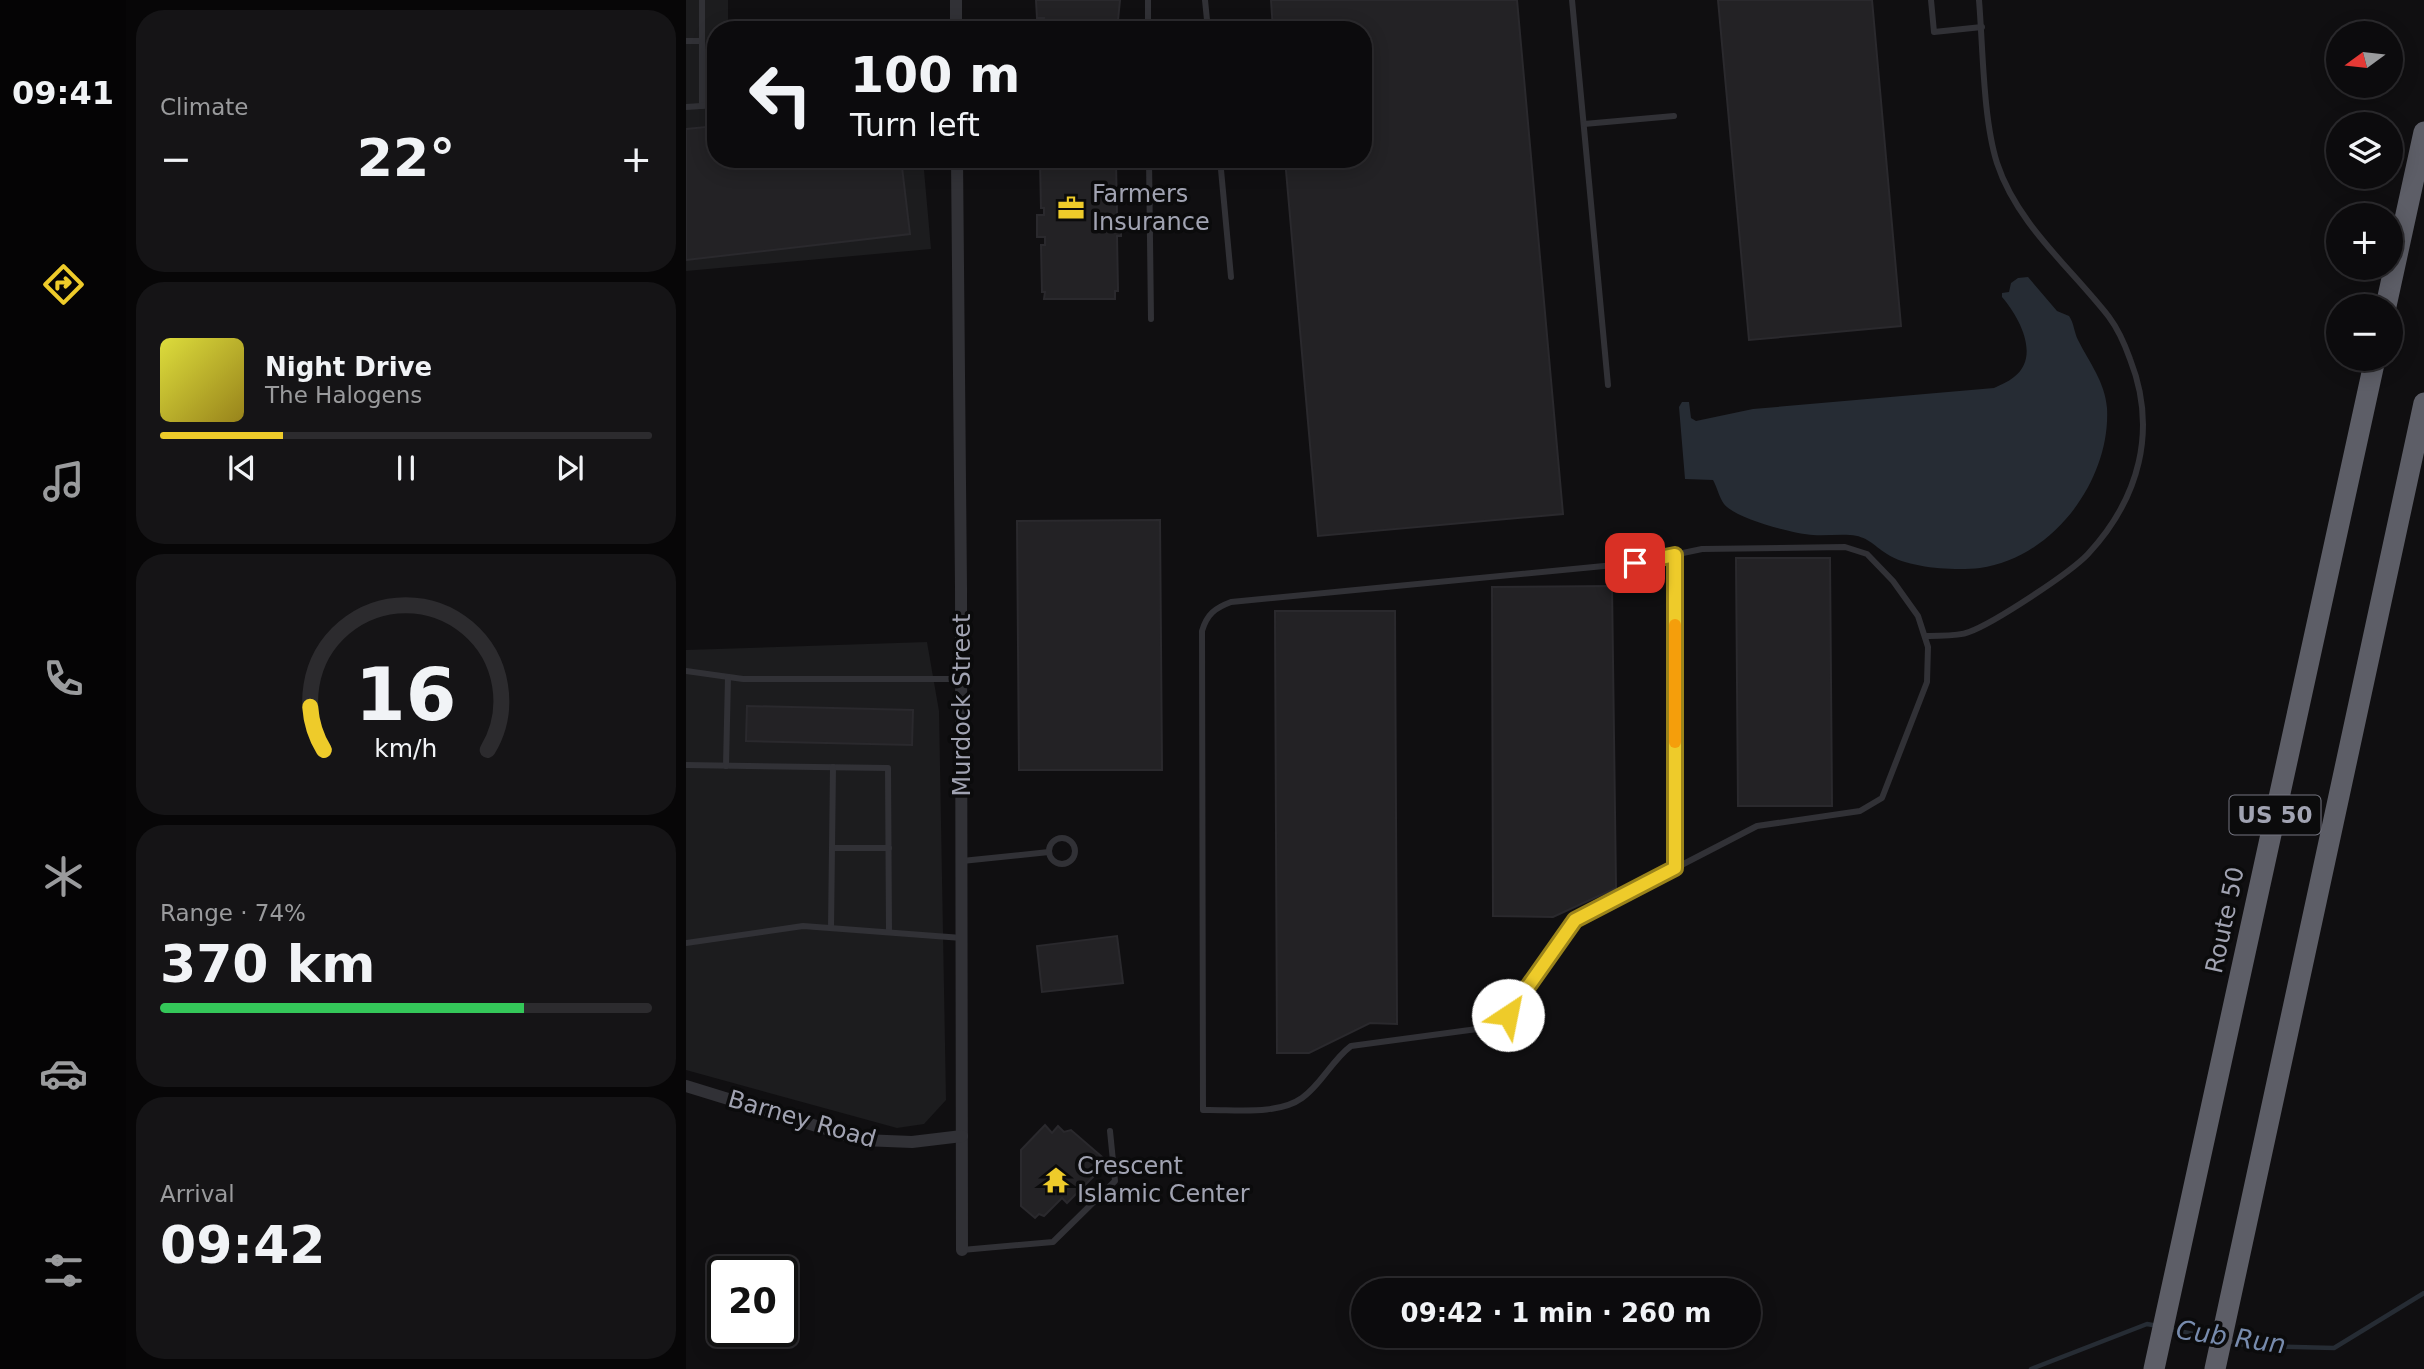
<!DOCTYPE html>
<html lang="en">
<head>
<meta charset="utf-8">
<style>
  :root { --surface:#0c0b0d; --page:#151416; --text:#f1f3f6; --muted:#9a9b9d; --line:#2c2b2e; --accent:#eecb2a }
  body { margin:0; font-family:"DejaVu Sans",sans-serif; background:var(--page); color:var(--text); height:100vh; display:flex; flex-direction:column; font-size:26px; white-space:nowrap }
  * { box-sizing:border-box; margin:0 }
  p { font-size:23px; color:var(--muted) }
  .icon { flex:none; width:38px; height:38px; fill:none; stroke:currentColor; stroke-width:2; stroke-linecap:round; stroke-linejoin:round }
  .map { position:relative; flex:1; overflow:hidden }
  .drawer { display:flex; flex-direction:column; gap:10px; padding:10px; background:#070607; width:560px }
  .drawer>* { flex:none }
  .guide { position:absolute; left:21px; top:21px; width:665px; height:147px; border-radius:28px; box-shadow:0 4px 18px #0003,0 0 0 2px var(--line); background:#0c0b0d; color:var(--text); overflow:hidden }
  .needle { width:46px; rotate:255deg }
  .tools { position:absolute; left:1640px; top:21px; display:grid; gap:14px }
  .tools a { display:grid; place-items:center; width:77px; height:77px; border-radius:50%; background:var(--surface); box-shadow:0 4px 18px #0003,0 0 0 2px var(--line); font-size:35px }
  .speed { position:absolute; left:21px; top:1256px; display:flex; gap:14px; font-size:35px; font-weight:700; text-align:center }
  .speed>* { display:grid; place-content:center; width:91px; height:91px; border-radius:50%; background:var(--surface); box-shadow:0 4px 18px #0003,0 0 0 2px var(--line); line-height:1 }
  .speed .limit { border:4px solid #111; border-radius:10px; background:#fff; color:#111 }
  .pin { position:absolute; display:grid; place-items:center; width:60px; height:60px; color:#fff; margin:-30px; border-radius:14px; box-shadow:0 4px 10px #0006 }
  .me { position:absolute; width:77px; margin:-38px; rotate:34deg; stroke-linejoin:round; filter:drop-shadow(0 0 5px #0008) }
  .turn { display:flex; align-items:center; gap:24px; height:147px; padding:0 28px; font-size:32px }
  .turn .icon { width:91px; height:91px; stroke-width:2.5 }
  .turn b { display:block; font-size:49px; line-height:60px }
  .big { font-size:52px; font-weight:600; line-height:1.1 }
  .drawer .tile { flex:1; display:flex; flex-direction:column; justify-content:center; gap:10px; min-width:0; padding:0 24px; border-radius:28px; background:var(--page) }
  .drawer .dial { align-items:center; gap:0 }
  .dial svg { height:182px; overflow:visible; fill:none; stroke:var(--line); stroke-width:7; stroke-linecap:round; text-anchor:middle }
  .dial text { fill:var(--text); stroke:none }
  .song { display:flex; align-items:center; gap:21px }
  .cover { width:84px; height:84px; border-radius:10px; background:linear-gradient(135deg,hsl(60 70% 55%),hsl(50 70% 35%)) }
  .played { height:7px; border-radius:4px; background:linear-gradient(90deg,var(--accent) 25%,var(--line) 25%) }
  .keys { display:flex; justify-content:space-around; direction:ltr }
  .heat { display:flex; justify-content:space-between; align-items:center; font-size:38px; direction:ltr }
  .charge { height:10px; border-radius:5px; background:linear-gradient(90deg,#34c759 74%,var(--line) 0) }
  .trip { position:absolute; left:665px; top:1278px; width:410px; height:70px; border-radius:35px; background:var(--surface); box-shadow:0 4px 18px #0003,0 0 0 2px var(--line); font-weight:600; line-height:70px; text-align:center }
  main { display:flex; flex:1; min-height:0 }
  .tab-bar { display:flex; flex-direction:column; width:126px; justify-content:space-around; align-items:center; background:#050405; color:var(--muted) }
  .tab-bar .icon { width:49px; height:49px }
  .tab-bar .current { color:var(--accent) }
  .tab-bar b { font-size:32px; color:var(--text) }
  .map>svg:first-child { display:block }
  .built { fill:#1c1c1e }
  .water { fill:#262c34 }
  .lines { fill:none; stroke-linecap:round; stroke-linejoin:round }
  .stream { stroke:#262c34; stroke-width:4.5 }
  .building { fill:#232225; stroke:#2a292d; stroke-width:2 }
  .lane { stroke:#313136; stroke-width:6 }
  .street { stroke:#313136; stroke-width:12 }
  .highway { stroke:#5d5e67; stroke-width:21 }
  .route-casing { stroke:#9b841b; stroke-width:18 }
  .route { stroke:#eecb2a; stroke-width:12 }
  .slow { stroke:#f59e0b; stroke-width:12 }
  .labels { text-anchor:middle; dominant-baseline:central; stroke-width:7; stroke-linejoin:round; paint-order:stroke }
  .shield { fill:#0b0b0c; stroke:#747580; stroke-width:2 }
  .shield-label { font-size:23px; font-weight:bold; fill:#a1a3b2 }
  .poi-label { font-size:24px; fill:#a1a3b2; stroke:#0b0b0c; text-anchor:start }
  .street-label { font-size:24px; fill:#a1a3b2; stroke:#0b0b0c }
  .water-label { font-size:26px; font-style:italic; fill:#778bad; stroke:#0b0b0c }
</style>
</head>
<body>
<main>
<nav class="tab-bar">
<b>09:41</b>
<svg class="icon current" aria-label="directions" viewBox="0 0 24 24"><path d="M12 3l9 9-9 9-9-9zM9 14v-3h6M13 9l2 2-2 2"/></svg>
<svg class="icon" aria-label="music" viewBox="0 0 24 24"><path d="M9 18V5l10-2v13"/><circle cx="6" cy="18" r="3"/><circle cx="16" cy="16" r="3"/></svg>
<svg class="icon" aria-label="phone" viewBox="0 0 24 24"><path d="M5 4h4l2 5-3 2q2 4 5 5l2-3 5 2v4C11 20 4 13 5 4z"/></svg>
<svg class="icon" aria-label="climate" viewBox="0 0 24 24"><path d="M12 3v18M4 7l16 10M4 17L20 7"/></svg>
<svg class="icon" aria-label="car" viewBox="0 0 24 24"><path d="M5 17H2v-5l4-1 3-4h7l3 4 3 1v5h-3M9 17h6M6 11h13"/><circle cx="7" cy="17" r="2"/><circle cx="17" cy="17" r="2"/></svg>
<svg class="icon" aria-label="filters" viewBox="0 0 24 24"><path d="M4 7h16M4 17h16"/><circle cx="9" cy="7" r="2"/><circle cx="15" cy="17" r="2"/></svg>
</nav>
<section class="drawer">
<div class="tile"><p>Climate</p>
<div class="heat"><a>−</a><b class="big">22°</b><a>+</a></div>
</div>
<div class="tile">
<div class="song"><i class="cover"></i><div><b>Night Drive</b><p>The Halogens</p></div></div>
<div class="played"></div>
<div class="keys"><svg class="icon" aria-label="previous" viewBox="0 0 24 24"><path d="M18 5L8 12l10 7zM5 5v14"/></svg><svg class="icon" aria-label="pause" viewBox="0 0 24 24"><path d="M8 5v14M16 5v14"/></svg><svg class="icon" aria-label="next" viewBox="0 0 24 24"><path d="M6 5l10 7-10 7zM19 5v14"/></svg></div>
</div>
<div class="tile dial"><svg viewBox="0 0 100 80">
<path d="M14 69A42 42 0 1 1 86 69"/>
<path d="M14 69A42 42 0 0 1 8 50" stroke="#eecb2a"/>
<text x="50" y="56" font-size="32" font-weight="700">16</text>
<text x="50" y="72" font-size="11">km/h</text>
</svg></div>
<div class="tile"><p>Range · 74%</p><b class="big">370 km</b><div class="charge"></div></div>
<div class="tile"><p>Arrival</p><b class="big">09:42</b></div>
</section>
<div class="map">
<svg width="1738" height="1369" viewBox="0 0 1738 1369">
  <rect width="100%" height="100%" fill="#100f11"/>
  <!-- built -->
  <g class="built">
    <path d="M0,0H42V30H30V159H237L245,249L0,271Z"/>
    <path d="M241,642L253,711L260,1100L238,1124L211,1128L0,1070V650Z"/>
  </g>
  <!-- water -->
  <path class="water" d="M1342,277L1371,311L1383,316C1388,323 1388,332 1392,340C1403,362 1419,382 1421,408C1425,480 1367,558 1294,568C1268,571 1222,568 1201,554C1187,545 1181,536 1164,535C1152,534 1139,536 1127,535C1108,534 1050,519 1038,504C1033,497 1031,487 1027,480L999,479L993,407L996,402H1003L1005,418L1010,421L1067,409L1308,388C1314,385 1322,382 1328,377C1355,356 1333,317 1316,297V293L1323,292L1325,283L1332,278Z"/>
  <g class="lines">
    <!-- stream -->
    <g class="stream">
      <path d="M1484,1329L1530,1339"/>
      <path d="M1542,1341L1564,1346L1648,1348L1738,1293"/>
      <path d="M1345,1369L1461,1324L1472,1326"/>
    </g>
  </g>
  <!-- building -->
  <g class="building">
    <path d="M350,0H434L431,30H355L358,18H351Z"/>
    <path d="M585,0H831L877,514L632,536L599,159H677V30H587Z"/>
    <path d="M1032,0H1186L1215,326L1063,340Z"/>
    <path d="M30,126V159H215L224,234L0,260V129Z"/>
    <path d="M426,159L430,162L431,215H435V236H431L432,291H429V299H358L359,292H356L355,245H359V237H351V215H358V208H355L354,160Z"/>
    <path d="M474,520L476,770H333L331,521Z"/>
    <path d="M1050,558H1144L1146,806H1052Z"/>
    <path d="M926,586L930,888L867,917L807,916L806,587Z"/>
    <path d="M589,611H709L711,1024L684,1023L623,1053H591Z"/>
    <path d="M61,706L227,710L226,745L60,741Z"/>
    <path d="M431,936L437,983L356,992L351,946Z"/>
    <path d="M359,1125L366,1133L372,1126L378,1132L385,1130L422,1162L381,1203L376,1198L358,1216L353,1214L349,1218L335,1206V1150Z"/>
  </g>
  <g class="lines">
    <!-- lane -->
    <g class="lane">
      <path d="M462,0V30"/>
      <path d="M519,0L522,30"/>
      <path d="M886,0L922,385"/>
      <path d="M1245,0L1248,32L1296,27"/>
      <path d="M0,41H16"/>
      <path d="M16,106V0"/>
      <path d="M0,107L30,105"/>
      <path d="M898,124L988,116"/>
      <path d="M463,159L465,319"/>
      <path d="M534,159L545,277"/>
      <path d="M1159,547L1181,554L1207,581L1232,616L1242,647L1241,682L1196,798L1174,811L1071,826L889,920L822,1015L806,1027L665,1046C646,1060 635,1085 616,1098C591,1116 546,1109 517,1110L516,631C521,614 529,608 545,602L949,563L1016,549Z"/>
      <path d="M989,555L990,868"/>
      <path d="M1241,636C1253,635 1271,637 1283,632C1308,623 1384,573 1402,554C1453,499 1472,430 1444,359C1439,345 1432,329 1423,317C1384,267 1331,224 1311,163C1297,119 1297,48 1293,0"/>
      <path d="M0,671L57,679H276"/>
      <path d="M0,765L202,768L203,932"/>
      <path d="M40,766L42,677"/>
      <circle cx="376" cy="851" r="13"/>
      <path d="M146,848H203"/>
      <path d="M276,861L363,852"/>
      <path d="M145,928L147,767"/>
      <path d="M0,943L117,926L276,938"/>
      <path d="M276,1250L367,1242L429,1181L424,1131"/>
    </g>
    <!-- street -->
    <g class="street">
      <path d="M270,0V30"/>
      <path d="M271,159L275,588L276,1250"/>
      <path d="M0,1086L176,1140L226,1142L276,1136"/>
    </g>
    <!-- highway -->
    <g class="highway">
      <path d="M1700,306L1738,132"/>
      <path d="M1468,1369L1689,359"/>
      <path d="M1529,1369L1738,403"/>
    </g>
  </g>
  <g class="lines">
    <!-- route casing -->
    <g class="route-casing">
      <path id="route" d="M822,1015L889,920L989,868V555L949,563"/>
    </g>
    <!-- route -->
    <use href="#route" class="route"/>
    <!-- slow -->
    <path class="slow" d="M989,625V742"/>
  </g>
  <!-- icons -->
  <defs>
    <g id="office-bare" transform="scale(2.1)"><path d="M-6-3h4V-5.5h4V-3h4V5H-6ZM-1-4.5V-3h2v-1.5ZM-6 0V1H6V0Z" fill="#eecb2a" stroke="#0b0b0c" stroke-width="2.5" paint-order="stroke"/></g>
    <g id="temple-bare" transform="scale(2.1)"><path d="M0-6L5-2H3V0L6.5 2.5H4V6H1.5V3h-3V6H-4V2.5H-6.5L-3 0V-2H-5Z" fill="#eecb2a" stroke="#0b0b0c" stroke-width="2.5" paint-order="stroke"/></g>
  </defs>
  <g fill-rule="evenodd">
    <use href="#office-bare" x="385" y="208"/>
    <use href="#temple-bare" x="370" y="1180"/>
  </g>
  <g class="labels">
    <!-- shield labels -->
    <rect class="shield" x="1543.5" y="795.5" width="91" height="39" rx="5"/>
    <g class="shield-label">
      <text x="1589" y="815">US 50</text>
    </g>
    <!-- poi labels -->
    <g class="poi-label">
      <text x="406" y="194">Farmers<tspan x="406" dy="28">Insurance</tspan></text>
      <text x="391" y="1166">Crescent<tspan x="391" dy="28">Islamic Center</tspan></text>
    </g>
    <!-- street labels -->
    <g class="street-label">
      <text transform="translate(276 705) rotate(-90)">Murdock Street</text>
      <text transform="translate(1539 920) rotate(-78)">Route 50</text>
      <text transform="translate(116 1119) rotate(16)">Barney Road</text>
    </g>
    <!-- water labels -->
    <g class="water-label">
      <text transform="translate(1545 1337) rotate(8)">Cub Run</text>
    </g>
  </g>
</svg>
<div class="tools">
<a><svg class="needle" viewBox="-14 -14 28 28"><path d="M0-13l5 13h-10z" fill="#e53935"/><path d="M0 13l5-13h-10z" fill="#9a9b9d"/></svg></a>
<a><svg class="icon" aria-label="layers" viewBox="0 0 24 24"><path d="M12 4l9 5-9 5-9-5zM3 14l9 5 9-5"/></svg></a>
<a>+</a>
<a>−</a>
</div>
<div class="speed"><div class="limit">20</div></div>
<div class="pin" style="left:949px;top:563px;background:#d93025"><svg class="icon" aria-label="arrive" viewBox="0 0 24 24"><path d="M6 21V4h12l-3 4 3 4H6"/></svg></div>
<svg class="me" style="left:822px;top:1015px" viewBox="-20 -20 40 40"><circle r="19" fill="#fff"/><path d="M0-13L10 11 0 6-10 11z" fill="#eecb2a"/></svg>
<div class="trip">09:42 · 1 min · 260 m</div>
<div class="guide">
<div class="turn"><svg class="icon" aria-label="left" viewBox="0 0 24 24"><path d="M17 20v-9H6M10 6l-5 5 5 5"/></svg><div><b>100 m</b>Turn left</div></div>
</div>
</div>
</main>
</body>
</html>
